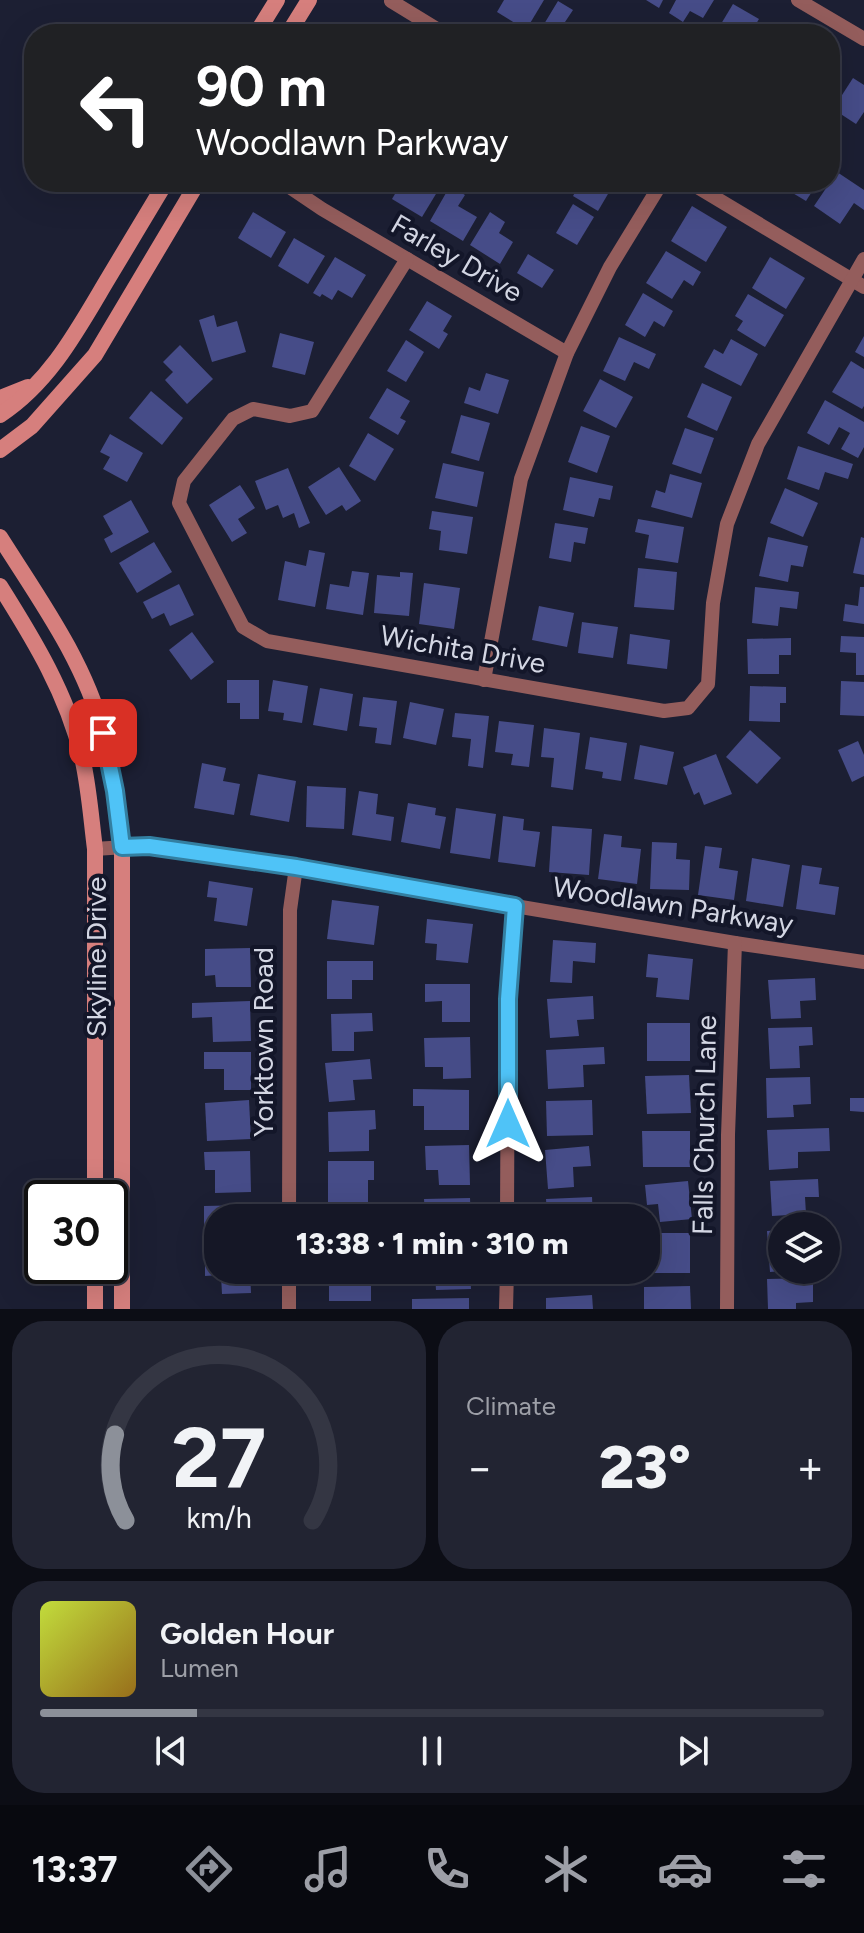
<!DOCTYPE html>
<html lang="en">
<head>
<meta charset="utf-8">
<style>
  :root { --surface:#151726; --page:#222432; --text:#f1f3f6; --muted:#9d9fa7; --line:#343643; --accent:#8c9099 }
  body { margin:0; font-family:Figtree,sans-serif; background:var(--page); color:var(--text); height:100vh; display:flex; flex-direction:column; font-size:30px; white-space:nowrap }
  * { box-sizing:border-box; margin:0 }
  p { font-size:26px; color:var(--muted) }
  .icon { flex:none; width:44px; height:44px; fill:none; stroke:currentColor; stroke-width:2; stroke-linecap:round; stroke-linejoin:round }
  .map { position:relative; height:1309px; overflow:hidden }
  .sheet { display:flex; flex-direction:column; gap:12px; padding:12px; background:#0c0d15; flex:1 }
  .sheet>* { flex:none }
  .guide { position:absolute; left:24px; top:24px; width:816px; height:168px; border-radius:32px; box-shadow:0 8px 32px #0002,0 0 0 2px var(--line); background:#202124; color:#fff; overflow:hidden }
  .tools { position:absolute; left:768px; top:1212px; display:grid; gap:16px }
  .tools a { display:grid; place-items:center; width:72px; height:72px; border-radius:50%; background:var(--surface); box-shadow:0 8px 32px #0002,0 0 0 2px var(--line); font-size:40px }
  .speed { position:absolute; left:24px; top:1180px; display:flex; gap:16px; font-size:40px; font-weight:700; text-align:center }
  .speed>* { display:grid; place-content:center; width:104px; height:104px; border-radius:50%; background:var(--surface); box-shadow:0 8px 32px #0002,0 0 0 2px var(--line); line-height:1 }
  .speed .limit { border:4px solid #111; border-radius:12px; background:#fff; color:#111 }
  .pin { position:absolute; display:grid; place-items:center; width:68px; height:68px; color:#fff; margin:-34px; border-radius:16px; box-shadow:0 4px 12px #0006 }
  .me { position:absolute; width:88px; margin:-44px; rotate:0deg; stroke-linejoin:round; filter:drop-shadow(0 0 6px #0008) }
  .turn { display:flex; align-items:center; gap:28px; height:168px; padding:0 40px; font-size:36px }
  .turn .icon { width:104px; height:104px; stroke-width:2.5 }
  .turn b { display:block; font-size:56px; line-height:68px }
  .big { font-size:60px; font-weight:800; line-height:1.1 }
  .sheet .tile { flex:1; display:flex; flex-direction:column; justify-content:center; gap:12px; min-width:0; padding:0 28px; border-radius:32px; background:var(--page) }
  .sheet .dial { align-items:center; gap:0 }
  .dial svg { height:208px; overflow:visible; fill:none; stroke:var(--line); stroke-width:7; stroke-linecap:round; text-anchor:middle }
  .dial text { fill:var(--text); stroke:none }
  .song { display:flex; align-items:center; gap:24px }
  .cover { width:96px; height:96px; border-radius:12px; background:linear-gradient(135deg,hsl(70 70% 55%),hsl(40 70% 35%)) }
  .played { height:8px; border-radius:4px; background:linear-gradient(90deg,var(--accent) 20%,var(--line) 20%) }
  .keys { display:flex; justify-content:space-around; direction:ltr }
  .heat { display:flex; justify-content:space-between; align-items:center; font-size:44px; direction:ltr }
  .sheet .tiles { flex:1; display:grid; gap:12px; grid-template-columns:1fr 1fr }
  .tile:last-child { grid-column:span 2 }
  .trip { position:absolute; left:204px; top:1204px; width:456px; height:80px; border-radius:32px; background:var(--surface); box-shadow:0 8px 32px #0002,0 0 0 2px var(--line); font-weight:800; line-height:80px; text-align:center }
  .tab-bar { display:flex; height:128px; justify-content:space-around; align-items:center; background:#08090f; color:var(--muted) }
  .tab-bar .icon { width:56px; height:56px }
  .tab-bar .active { color:var(--accent) }
  .tab-bar b { font-size:36px; color:var(--text) }
  .map>svg:first-child { display:block }
  .building { fill:#464c88 }
  .lines { fill:none; stroke-linecap:round; stroke-linejoin:round }
  .street { stroke:#945d5c; stroke-width:14 }
  .secondary { stroke:#d67f7d; stroke-width:16 }
  .route-casing { stroke:#337fa1; stroke-width:20 }
  .route { stroke:#4fc3f7; stroke-width:14 }
  .labels { text-anchor:middle; dominant-baseline:central; stroke-width:8; stroke-linejoin:round; paint-order:stroke }
  .street-label { font-size:28px; fill:#d3d6e3; stroke:#131629 }
</style>
</head>
<body>
<div class="map">
<svg width="864" height="1309" viewBox="0 0 864 1309">
  <rect width="100%" height="100%" fill="#1c1f33"/>
  <!-- building -->
  <g class="building">
    <path d="M504,0H544L526,30L497,12Z"/>
    <path d="M646,0H663L659,8Z"/>
    <path d="M676,0H714L703,18L690,11L683,22L669,13Z"/>
    <path d="M558,1L573,10L565,22L578,29L576,34H538Z"/>
    <path d="M733,4L759,19L750,34H715Z"/>
    <path d="M596,24L611,34H590Z"/>
    <path d="M774,26L786,34H769Z"/>
    <path d="M830,60L840,66L830,83Z"/>
    <path d="M853,78L864,85V112L856,124L833,109Z"/>
    <path d="M837,172L864,190V210L854,203L840,224L814,206Z"/>
    <path d="M367,182H390L383,192Z"/>
    <path d="M402,182H438L442,184L422,217L392,199Z"/>
    <path d="M581,182H615L598,211L573,196Z"/>
    <path d="M784,182H818L806,201L781,186Z"/>
    <path d="M450,186L465,195L458,206L477,217L463,241L430,221Z"/>
    <path d="M573,204L594,217L577,245L556,233Z"/>
    <path d="M692,206L727,227L706,262L671,241Z"/>
    <path d="M253,212L286,232L271,258L238,238Z"/>
    <path d="M490,212L505,222L499,233L513,242L500,264L470,245Z"/>
    <path d="M294,238L325,256L308,284L278,266Z"/>
    <path d="M666,251L701,272L693,286L684,280L672,299L646,283Z"/>
    <path d="M528,254L554,270L542,288L517,273Z"/>
    <path d="M335,257L366,275L352,298L338,290L332,300L322,294L320,297L313,293Z"/>
    <path d="M770,257L805,278L786,309L752,288Z"/>
    <path d="M643,293L673,311L664,327L654,321L645,337L625,325Z"/>
    <path d="M748,294L784,315L765,347L737,330L743,321L735,316Z"/>
    <path d="M427,301L452,316L443,331L448,334L439,349L409,330Z"/>
    <path d="M214,315L217,327L237,321L246,352L212,362L199,320Z"/>
    <path d="M280,333L314,342L305,375L272,367Z"/>
    <path d="M864,336V357L855,352Z"/>
    <path d="M619,337L656,354L649,369L634,362L625,381L603,371Z"/>
    <path d="M731,339L758,354L741,386L704,367L714,349L723,354Z"/>
    <path d="M406,340L424,352L406,382L387,371Z"/>
    <path d="M180,345L213,379L187,404L165,380L173,372L163,362Z"/>
    <path d="M851,361L864,369V406L862,409L832,392Z"/>
    <path d="M486,373L509,380L498,414L464,403L469,387L480,391Z"/>
    <path d="M600,379L633,397L616,428L583,411Z"/>
    <path d="M702,383L732,397L717,431L687,417Z"/>
    <path d="M387,388L410,401L400,418L406,421L398,435L369,418Z"/>
    <path d="M151,391L183,418L162,445L129,418Z"/>
    <path d="M825,400L864,422V447L858,458L841,449L850,433L839,427L829,445L807,433Z"/>
    <path d="M461,415L490,423L479,461L451,453Z"/>
    <path d="M581,426L610,436L597,473L568,462Z"/>
    <path d="M685,428L714,438L701,474L672,464Z"/>
    <path d="M368,433L394,449L375,481L349,466Z"/>
    <path d="M110,434L143,453L127,482L103,469L110,457L100,452Z"/>
    <path d="M798,446L853,464L848,479L825,472L819,490L787,479Z"/>
    <path d="M443,463L484,472L477,507L435,498Z"/>
    <path d="M339,467L361,501L346,511L342,505L326,515L308,487Z"/>
    <path d="M288,468L310,523L299,528L294,513L283,518L278,505L266,510L255,481Z"/>
    <path d="M670,474L702,483L692,518L651,507L656,490L665,493Z"/>
    <path d="M570,477L613,486L610,500L599,498L594,517L563,510Z"/>
    <path d="M240,485L255,508L238,519L247,533L232,542L209,505Z"/>
    <path d="M785,488L818,503L803,537L770,523Z"/>
    <path d="M131,500L149,532L111,553L104,539L113,534L103,516Z"/>
    <path d="M432,511L473,517L467,554L439,550L441,531L429,529Z"/>
    <path d="M638,519L684,527L678,563L645,558L649,535L635,532Z"/>
    <path d="M555,523L588,528L585,544L574,542L571,562L549,558Z"/>
    <path d="M768,537L808,546L803,567L791,565L788,582L759,576Z"/>
    <path d="M861,537L864,538V575L853,573Z"/>
    <path d="M154,542L172,572L137,593L119,563Z"/>
    <path d="M309,550L325,553L315,607L278,600L285,561L306,566Z"/>
    <path d="M638,568L677,572L674,610L634,607Z"/>
    <path d="M352,571L369,573L363,615L326,609L330,584L349,587Z"/>
    <path d="M400,572L413,573L409,616L374,613L377,575L400,577Z"/>
    <path d="M424,583L460,588L454,629L419,624Z"/>
    <path d="M179,584L194,615L170,626L164,613L152,619L143,602Z"/>
    <path d="M755,587L799,592L797,609L780,607L778,626L752,623Z"/>
    <path d="M860,587H864V624L843,621L845,604L858,606Z"/>
    <path d="M539,606L574,613L567,647L532,640Z"/>
    <path d="M582,622L618,627L613,658L578,653Z"/>
    <path d="M192,632L214,662L191,680L169,650Z"/>
    <path d="M630,634L670,640L667,669L627,664Z"/>
    <path d="M841,636L864,637V675H856V653L840,652Z"/>
    <path d="M791,638V655H779V674H748L747,639Z"/>
    <path d="M227,680H259V719H240V703H227Z"/>
    <path d="M273,680L308,686L302,723L283,720L284,713L268,711Z"/>
    <path d="M841,681L864,682V716L840,715Z"/>
    <path d="M750,686L786,687V703H780V722L749,721Z"/>
    <path d="M320,688L353,694L347,731L313,725Z"/>
    <path d="M363,697L397,701L391,745L375,743L377,728L359,726Z"/>
    <path d="M410,702L444,709L436,745L403,738Z"/>
    <path d="M455,713L489,716L483,768L468,766L471,739L452,737Z"/>
    <path d="M499,721L534,725L529,767L511,765L513,754L495,752Z"/>
    <path d="M544,728L580,733L573,790L551,787L554,758L541,757Z"/>
    <path d="M750,730L781,758L757,784L726,757Z"/>
    <path d="M590,737L627,743L621,781L602,778L603,772L585,769Z"/>
    <path d="M858,741L864,755V776L852,782L838,750Z"/>
    <path d="M640,745L674,752L667,785L634,779Z"/>
    <path d="M716,754L732,794L704,805L699,792L694,795L683,767Z"/>
    <path d="M202,763L226,768L223,781L240,784L234,815L194,808Z"/>
    <path d="M258,774L296,781L289,822L250,815Z"/>
    <path d="M307,786L346,788L344,829L306,827Z"/>
    <path d="M359,791L378,794L376,814L394,817L391,841L352,835Z"/>
    <path d="M408,803L436,808L435,815L446,817L440,849L401,842Z"/>
    <path d="M456,808L496,814L490,859L450,853Z"/>
    <path d="M503,816L524,819L523,830L540,832L535,867L498,862Z"/>
    <path d="M552,826L592,829L589,875L549,872Z"/>
    <path d="M604,834L622,836L621,847L641,849L637,884L598,879Z"/>
    <path d="M652,842L677,843L676,859L690,860L689,890L650,889Z"/>
    <path d="M705,846L722,848L719,868L738,871L734,900L698,895Z"/>
    <path d="M752,858L790,865L783,907L746,901Z"/>
    <path d="M802,865L822,868L819,884L839,887L835,915L796,909Z"/>
    <path d="M209,881L253,888L247,926L214,921L217,898L207,897Z"/>
    <path d="M332,900L379,906L374,945L327,939Z"/>
    <path d="M427,919L473,924L468,963L436,960L437,944L425,943Z"/>
    <path d="M553,940L596,943L595,963L573,961L572,983L550,982Z"/>
    <path d="M250,948L251,987H216L215,975L205,976V949Z"/>
    <path d="M648,954L693,959L689,1000L656,997L658,978L646,977Z"/>
    <path d="M327,961H373V980H352V999H327Z"/>
    <path d="M815,978L816,1000L800,1001L801,1018L771,1019L768,980Z"/>
    <path d="M425,984H470V1022H442V1001L425,1002Z"/>
    <path d="M593,996L594,1019L577,1020L579,1036L550,1038L547,999Z"/>
    <path d="M250,1001L251,1041L213,1042L212,1017L192,1018V1003Z"/>
    <path d="M372,1013L373,1031L354,1032V1051H332L331,1014Z"/>
    <rect x="647" y="1023" width="43" height="38"/>
    <path d="M812,1027L813,1045L799,1046L800,1068L770,1069L768,1028Z"/>
    <path d="M470,1037L471,1078L443,1079V1067H425L424,1038Z"/>
    <path d="M604,1047L605,1064L583,1065L584,1087L548,1089L546,1050Z"/>
    <path d="M204,1052H251V1090H224V1069H204Z"/>
    <path d="M370,1059L372,1079L353,1080L355,1100L329,1102L325,1063Z"/>
    <path d="M689,1075L691,1113L647,1114L645,1076Z"/>
    <path d="M810,1077L811,1104L793,1105L794,1117L767,1118L766,1078Z"/>
    <path d="M413,1089L469,1090V1130H424V1106H413Z"/>
    <path d="M850,1098H864V1112L850,1111Z"/>
    <path d="M249,1100L251,1139L207,1141L205,1103Z"/>
    <path d="M592,1100L593,1135L547,1136L546,1101Z"/>
    <path d="M375,1110L376,1129L369,1130V1151L329,1152L328,1112Z"/>
    <path d="M829,1128L830,1151L798,1152V1168L769,1170L767,1130Z"/>
    <path d="M642,1131H690V1167H643Z"/>
    <path d="M469,1145L470,1185H439L438,1170H426L425,1146Z"/>
    <path d="M589,1146L591,1166L573,1167L574,1187L548,1189L545,1150Z"/>
    <path d="M250,1151L251,1192L215,1193V1170H205L204,1152Z"/>
    <path d="M328,1161H374V1180H368V1202H328Z"/>
    <path d="M818,1179L819,1197H805L806,1214L772,1216L770,1181Z"/>
    <path d="M688,1181L692,1219L660,1222L658,1204L647,1205L645,1185Z"/>
    <path d="M592,1197L593,1218H547L546,1199Z"/>
    <path d="M470,1198L471,1218H425L424,1199Z"/>
    <path d="M250,1205V1218H218V1243L204,1244V1206Z"/>
    <path d="M373,1210L374,1218H327V1212Z"/>
    <path d="M782,1230V1271L770,1272L767,1231Z"/>
    <rect x="647" y="1233" width="43" height="40"/>
    <path d="M205,1257H218V1270H250L251,1293L222,1294L221,1275L205,1276Z"/>
    <rect x="329" y="1270" width="42" height="31"/>
    <path d="M425,1270H470L471,1289L436,1290L435,1274L425,1275Z"/>
    <path d="M546,1270H578V1285L547,1286Z"/>
    <path d="M813,1278V1302L796,1303V1309H768L767,1279Z"/>
    <path d="M690,1286L691,1309H644V1287Z"/>
    <path d="M592,1295L593,1309H546V1298Z"/>
    <path d="M469,1298V1309H412V1299Z"/>
  </g>
  <g class="lines">
    <!-- street -->
    <g class="street">
      <path d="M798,0L864,39"/>
      <path d="M391,1L445,34"/>
      <path d="M282,182L322,209L567,353"/>
      <path d="M689,182L864,287"/>
      <path d="M407,259L312,411L290,416L253,409L233,419L184,481L179,503L243,627L267,641L664,711L688,708L708,684L713,603L727,524L758,444L864,259"/>
      <path d="M484,680L521,479L567,353L610,267L662,182"/>
      <path d="M95,849L140,846L184,850L296,867L515,906L735,943L864,962"/>
      <path d="M289,1218L290,910L296,867"/>
      <path d="M507,1218L508,999L515,906"/>
      <path d="M289,1309V1270"/>
      <path d="M506,1309L507,1270"/>
      <path d="M727,1309L728,1135L735,943"/>
    </g>
    <!-- secondary -->
    <g class="secondary">
      <path d="M256,34L277,0"/>
      <path d="M288,34L309,0"/>
      <path d="M0,398L28,387"/>
      <path d="M0,415C49,383 77,331 106,282C126,249 146,215 166,182"/>
      <path d="M0,450L32,426L95,355L198,182"/>
      <path d="M0,537C39,599 84,660 103,732C113,769 117,809 122,847V1309"/>
      <path d="M0,586C34,640 67,694 82,757C89,787 91,818 95,849V1198"/>
      <path d="M95,1266V1309"/>
    </g>
  </g>
  <g class="lines">
    <!-- route casing -->
    <g class="route-casing">
      <path id="route" d="M103,733L115,791L122,847L149,846L296,867L515,906L508,999V1124"/>
    </g>
    <!-- route -->
    <use href="#route" class="route"/>
  </g>
  <g class="labels">
    <!-- street labels -->
    <g class="street-label">
      <text transform="translate(457 258) rotate(30)">Farley Drive</text>
      <text transform="translate(463 649) rotate(10)">Wichita Drive</text>
      <text transform="translate(673 905) rotate(9)">Woodlawn Parkway</text>
      <text transform="translate(96 957) rotate(-90)">Skyline Drive</text>
      <text transform="translate(263 1042) rotate(-90)">Yorktown Road</text>
      <text transform="translate(704 1125) rotate(-89)">Falls Church Lane</text>
    </g>
  </g>
</svg>
<div class="tools">
<a><svg class="icon" aria-label="layers" viewBox="0 0 24 24"><path d="M12 4l9 5-9 5-9-5zM3 14l9 5 9-5"/></svg></a>
</div>
<div class="speed"><div class="limit">30</div></div>
<div class="pin" style="left:103px;top:733px;background:#d93025"><svg class="icon" aria-label="arrive" viewBox="0 0 24 24"><path d="M6 21V4h12l-3 4 3 4H6"/></svg></div>
<svg class="me" style="left:508px;top:1124px" viewBox="-20 -20 40 40"><path d="M0-17L14 15 0 8-14 15z" fill="#4fc3f7" stroke="#fff" stroke-width="4"/></svg>
<div class="trip">13:38 · 1 min · 310 m</div>
<div class="guide">
<div class="turn"><svg class="icon" aria-label="left" viewBox="0 0 24 24"><path d="M17 20v-9H6M10 6l-5 5 5 5"/></svg><div><b>90 m</b>Woodlawn Parkway</div></div>
</div>
</div>
<section class="sheet">
<div class="tiles">
<div class="tile dial"><svg viewBox="0 0 100 80">
<path d="M14 69A42 42 0 1 1 86 69"/>
<path d="M14 69A42 42 0 0 1 10 36" stroke="#8c9099"/>
<text x="50" y="56" font-size="32" font-weight="700">27</text>
<text x="50" y="72" font-size="11">km/h</text>
</svg></div>
<div class="tile"><p>Climate</p>
<div class="heat"><a>−</a><b class="big">23°</b><a>+</a></div>
</div>
<div class="tile">
<div class="song"><i class="cover"></i><div><b>Golden Hour</b><p>Lumen</p></div></div>
<div class="played"></div>
<div class="keys"><svg class="icon" aria-label="previous" viewBox="0 0 24 24"><path d="M18 5L8 12l10 7zM5 5v14"/></svg><svg class="icon" aria-label="pause" viewBox="0 0 24 24"><path d="M8 5v14M16 5v14"/></svg><svg class="icon" aria-label="next" viewBox="0 0 24 24"><path d="M6 5l10 7-10 7zM19 5v14"/></svg></div>
</div>
</div>
</section>
<nav class="tab-bar">
<b>13:37</b>
<svg class="icon active" aria-label="directions" viewBox="0 0 24 24"><path d="M12 3l9 9-9 9-9-9zM9 14v-3h6M13 9l2 2-2 2"/></svg>
<svg class="icon" aria-label="music" viewBox="0 0 24 24"><path d="M9 18V5l10-2v13"/><circle cx="6" cy="18" r="3"/><circle cx="16" cy="16" r="3"/></svg>
<svg class="icon" aria-label="phone" viewBox="0 0 24 24"><path d="M5 4h4l2 5-3 2q2 4 5 5l2-3 5 2v4C11 20 4 13 5 4z"/></svg>
<svg class="icon" aria-label="climate" viewBox="0 0 24 24"><path d="M12 3v18M4 7l16 10M4 17L20 7"/></svg>
<svg class="icon" aria-label="car" viewBox="0 0 24 24"><path d="M5 17H2v-5l4-1 3-4h7l3 4 3 1v5h-3M9 17h6M6 11h13"/><circle cx="7" cy="17" r="2"/><circle cx="17" cy="17" r="2"/></svg>
<svg class="icon" aria-label="filters" viewBox="0 0 24 24"><path d="M4 7h16M4 17h16"/><circle cx="9" cy="7" r="2"/><circle cx="15" cy="17" r="2"/></svg>
</nav>
</body>
</html>
